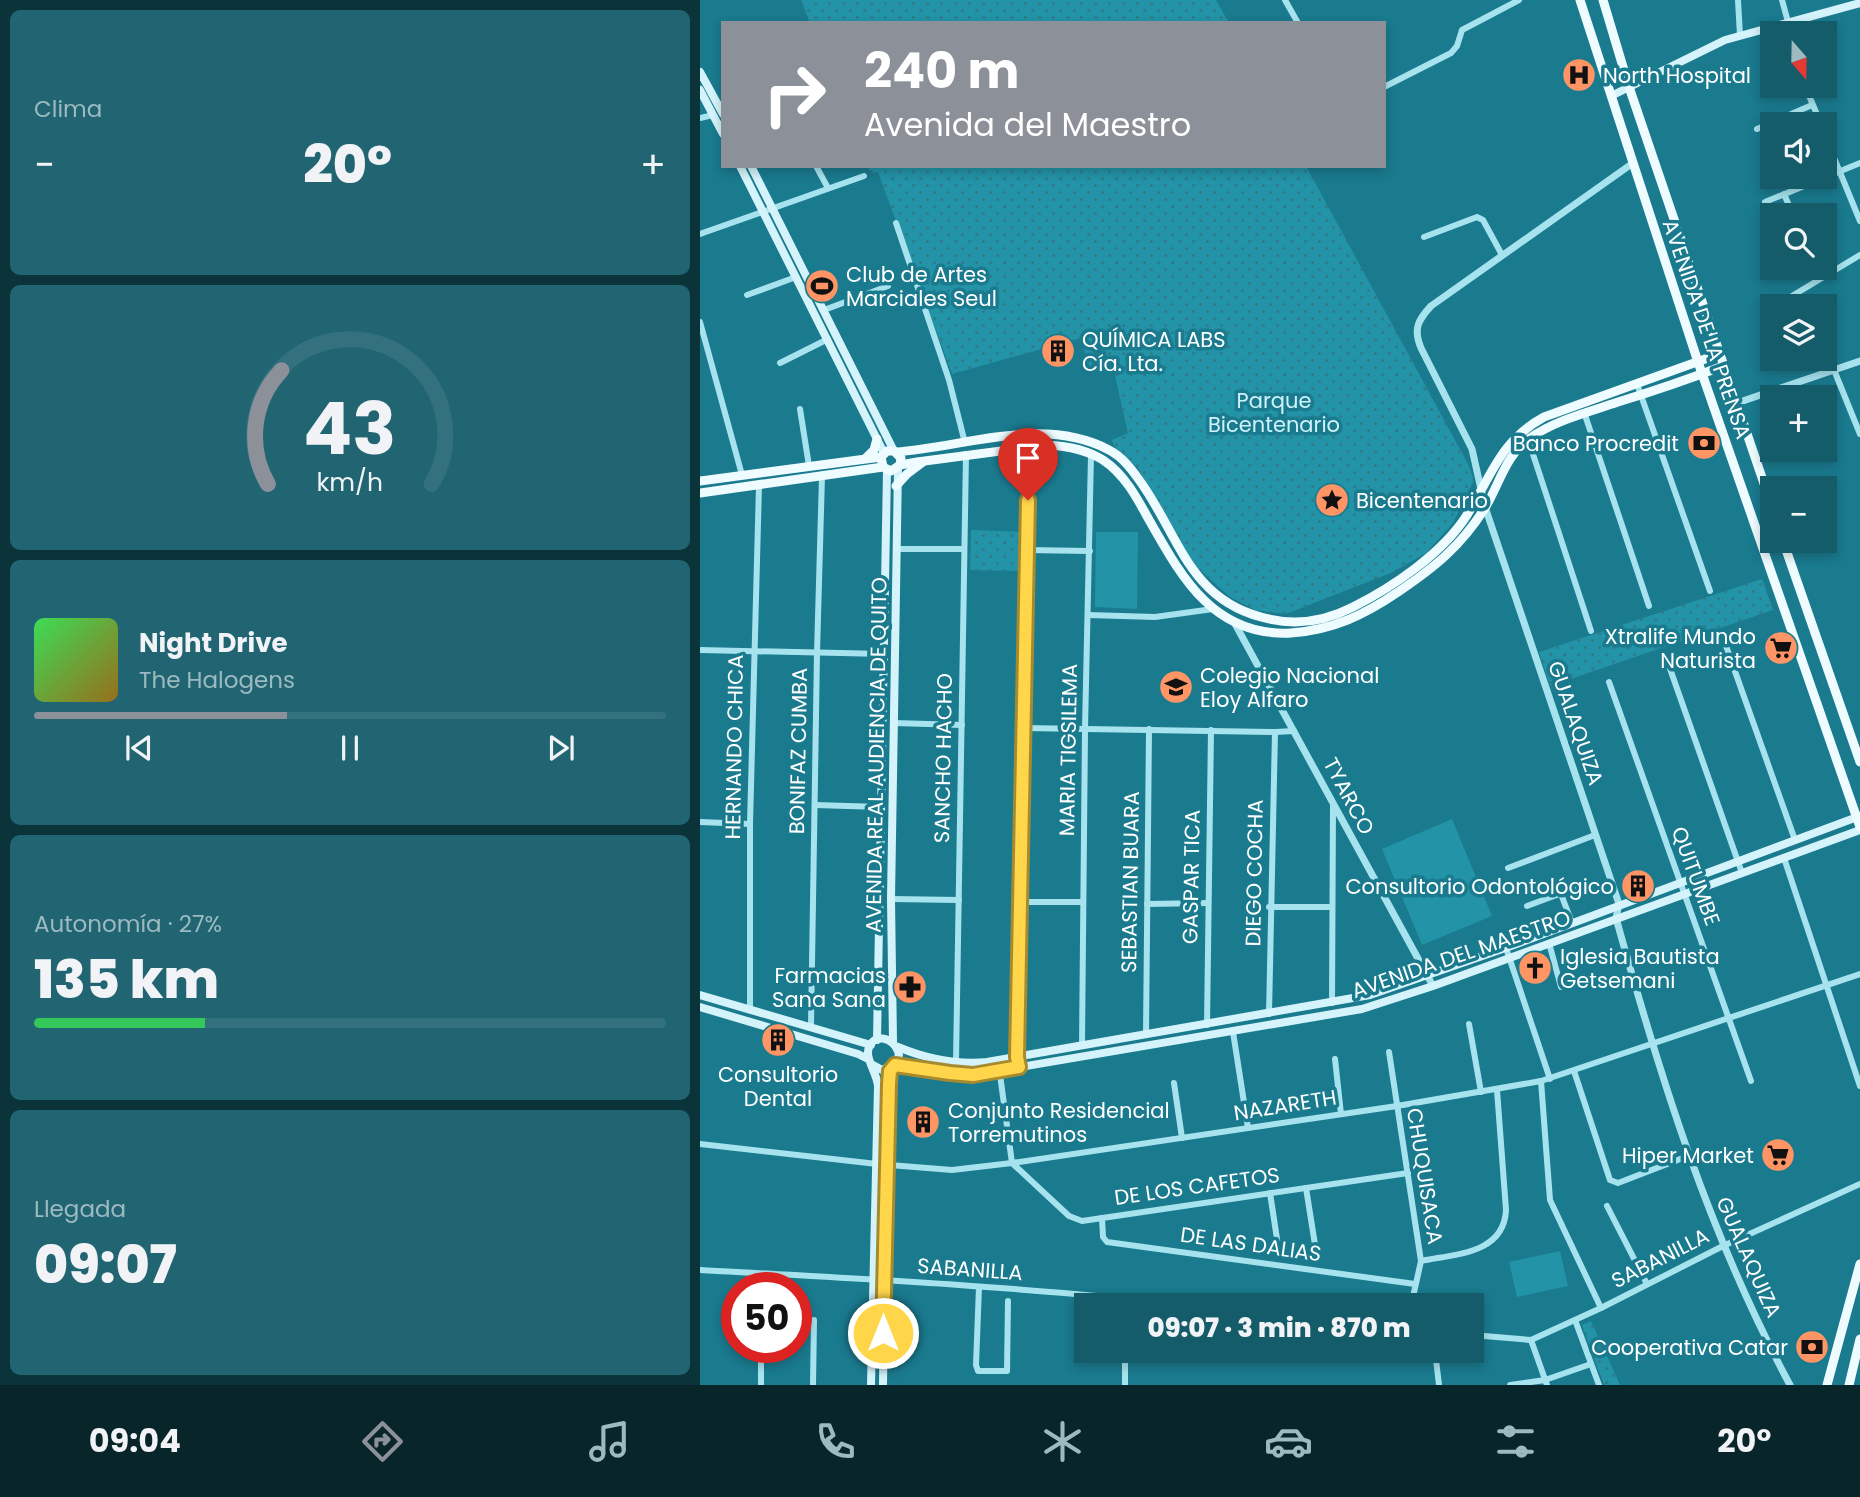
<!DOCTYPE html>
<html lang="es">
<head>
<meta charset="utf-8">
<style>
  :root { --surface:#145c6a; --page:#216572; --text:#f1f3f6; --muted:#9dbac1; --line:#33717e; --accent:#8c9099 }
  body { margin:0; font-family:Poppins,sans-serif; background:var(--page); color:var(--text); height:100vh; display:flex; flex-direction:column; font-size:26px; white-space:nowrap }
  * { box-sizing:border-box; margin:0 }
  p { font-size:23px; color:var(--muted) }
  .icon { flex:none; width:38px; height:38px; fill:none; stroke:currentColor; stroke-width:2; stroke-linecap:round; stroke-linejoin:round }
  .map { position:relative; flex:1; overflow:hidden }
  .panel { display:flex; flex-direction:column; gap:10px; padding:10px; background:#0b333a; width:700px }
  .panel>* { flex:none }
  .top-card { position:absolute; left:21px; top:21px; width:665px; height:147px; border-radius:0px; box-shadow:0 4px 10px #0003; background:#8c9099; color:#fff; overflow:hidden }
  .needle { width:46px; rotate:160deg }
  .tools { position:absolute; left:1060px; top:21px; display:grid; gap:14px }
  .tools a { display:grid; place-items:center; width:77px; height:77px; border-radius:0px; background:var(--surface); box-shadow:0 4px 10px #0003; font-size:35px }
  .speed { position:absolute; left:21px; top:1272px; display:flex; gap:14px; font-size:35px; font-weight:700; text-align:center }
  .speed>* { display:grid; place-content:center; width:91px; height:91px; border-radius:50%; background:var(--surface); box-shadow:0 4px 10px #0003; line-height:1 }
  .speed .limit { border:10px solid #d22; background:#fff; color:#111 }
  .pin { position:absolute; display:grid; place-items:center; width:60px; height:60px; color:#fff; margin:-72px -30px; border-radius:50% 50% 50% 0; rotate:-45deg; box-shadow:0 0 7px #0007 }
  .pin .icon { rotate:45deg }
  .me { position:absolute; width:77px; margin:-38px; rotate:0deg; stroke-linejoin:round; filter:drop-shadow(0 0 5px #0008) }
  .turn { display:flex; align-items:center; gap:24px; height:147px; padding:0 28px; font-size:32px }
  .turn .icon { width:91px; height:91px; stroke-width:2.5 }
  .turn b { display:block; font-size:49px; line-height:60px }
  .big { font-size:52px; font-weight:800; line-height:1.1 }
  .panel .widget { flex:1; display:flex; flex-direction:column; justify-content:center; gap:10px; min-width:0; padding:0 24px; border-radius:10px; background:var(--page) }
  .panel .dial { align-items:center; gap:0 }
  .dial svg { height:182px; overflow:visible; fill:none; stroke:var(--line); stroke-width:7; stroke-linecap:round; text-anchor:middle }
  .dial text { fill:var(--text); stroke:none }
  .song { display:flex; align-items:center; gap:21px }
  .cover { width:84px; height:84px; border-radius:10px; background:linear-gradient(135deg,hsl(130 70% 55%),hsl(40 70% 35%)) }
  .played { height:7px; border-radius:4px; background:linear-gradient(90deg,var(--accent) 40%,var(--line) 40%) }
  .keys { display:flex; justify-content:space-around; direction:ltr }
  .heat { display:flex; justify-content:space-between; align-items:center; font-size:38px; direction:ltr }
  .charge { height:10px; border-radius:5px; background:linear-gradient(90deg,#34c759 27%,var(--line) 0) }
  .trip { position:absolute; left:374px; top:1293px; width:410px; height:70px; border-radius:0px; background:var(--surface); box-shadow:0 4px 10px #0003; font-weight:800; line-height:70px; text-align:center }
  .tabs { display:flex; height:112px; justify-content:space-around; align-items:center; background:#08252a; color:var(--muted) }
  .tabs .icon { width:49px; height:49px }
  .tabs .selected { color:var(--accent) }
  .tabs b { font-size:32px; color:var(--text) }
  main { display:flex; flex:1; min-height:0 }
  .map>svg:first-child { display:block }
  .grass { fill:#2393a7 }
  .park { fill:url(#park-dots) }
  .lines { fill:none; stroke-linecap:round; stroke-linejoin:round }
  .minor { stroke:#a7e3ee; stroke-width:6 }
  .tertiary { stroke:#a7e3ee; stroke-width:7 }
  .secondary { stroke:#d4f3fa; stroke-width:8 }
  .primary { stroke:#eefbff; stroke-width:9 }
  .route-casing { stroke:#a68a30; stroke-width:18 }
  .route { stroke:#ffd54a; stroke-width:12 }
  .labels { text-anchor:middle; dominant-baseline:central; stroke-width:7; stroke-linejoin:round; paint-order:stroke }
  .poi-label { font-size:21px; fill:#fff; stroke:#1a7a8e; text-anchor:start }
  .street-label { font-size:21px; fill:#fff; stroke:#1a7a8e }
  .park-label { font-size:21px; fill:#cdf3fa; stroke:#1a7a8e }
</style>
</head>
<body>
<main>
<section class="panel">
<div class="widget"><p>Clima</p>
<div class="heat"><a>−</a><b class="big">20°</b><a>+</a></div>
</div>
<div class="widget dial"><svg viewBox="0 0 100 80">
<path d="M14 69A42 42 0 1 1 86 69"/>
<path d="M14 69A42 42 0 0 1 20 19" stroke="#8c9099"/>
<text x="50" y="56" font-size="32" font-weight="700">43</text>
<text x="50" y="72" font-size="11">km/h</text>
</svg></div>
<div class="widget">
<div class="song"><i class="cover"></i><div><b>Night Drive</b><p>The Halogens</p></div></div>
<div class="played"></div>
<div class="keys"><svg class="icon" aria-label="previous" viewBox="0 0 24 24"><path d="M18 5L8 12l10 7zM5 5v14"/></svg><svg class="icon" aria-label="pause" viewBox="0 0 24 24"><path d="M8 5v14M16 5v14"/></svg><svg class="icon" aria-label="next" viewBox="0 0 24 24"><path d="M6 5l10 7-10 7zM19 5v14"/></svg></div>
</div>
<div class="widget"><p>Autonomía · 27%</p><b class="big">135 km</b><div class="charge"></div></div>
<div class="widget"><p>Llegada</p><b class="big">09:07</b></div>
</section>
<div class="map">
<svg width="1160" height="1385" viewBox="0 0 1160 1385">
  <defs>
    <pattern id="park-dots" width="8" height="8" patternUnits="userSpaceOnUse" patternTransform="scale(1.75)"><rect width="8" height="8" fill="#2393a7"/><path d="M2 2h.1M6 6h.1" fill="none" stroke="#317a87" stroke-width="1.8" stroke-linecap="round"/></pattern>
  </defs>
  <rect width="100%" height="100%" fill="#1a7a8e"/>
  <!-- grass -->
  <g class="grass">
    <path d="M396,532H438L437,609L395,607Z"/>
    <path d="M752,819L792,916L722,945L682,849Z"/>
    <path d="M860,1251L868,1286L817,1297L809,1262Z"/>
  </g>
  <!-- park -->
  <g class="park">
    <path d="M101,0H516L529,23H110Z"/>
    <path d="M168,166H606L768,464L774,480L753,523L726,553L693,572L586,614L555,610L530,597L490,561L438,468L414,446L412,440L428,433L412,363L389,368L381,338L252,374L178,172L171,173Z"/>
    <path d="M271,530L323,532L322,571L270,570Z"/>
    <path d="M1062,579L1073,610L850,686L839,652Z"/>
    <path d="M721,1293L768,1299L767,1305H719Z"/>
    <path d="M891,1321L920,1385H904L882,1325Z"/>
  </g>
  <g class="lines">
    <!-- minor -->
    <g class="minor">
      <path d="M585,0L598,23"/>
      <path d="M1038,0L1040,36"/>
      <path d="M1082,0L1091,33"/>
      <path d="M1105,86L1121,124"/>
      <path d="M684,87L751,53L757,46L762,30L819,0"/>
      <path d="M0,118L13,115"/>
      <path d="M1057,129L1112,105"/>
      <path d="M1125,136L1160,221"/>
      <path d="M116,166L128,188"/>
      <path d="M1084,194L1093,215"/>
      <path d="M1065,202L1160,163"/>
      <path d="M196,223L249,380L265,443"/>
      <path d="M0,234L164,176"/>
      <path d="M724,237L777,217L783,220L802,255"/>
      <path d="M47,295L96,277"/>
      <path d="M1092,296L1160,255"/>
      <path d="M124,310L188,286"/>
      <path d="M0,322L42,475"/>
      <path d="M80,363L128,339"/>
      <path d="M1134,370L1160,434"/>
      <path d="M937,384L1010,591"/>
      <path d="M100,409L109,466"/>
      <path d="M884,412L949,606"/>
      <path d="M828,439L891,631"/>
      <path d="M197,549H264"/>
      <path d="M326,550L390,551"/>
      <path d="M388,615L455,617L513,609"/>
      <path d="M1021,632L1095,840"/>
      <path d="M0,650L185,654"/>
      <path d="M968,663L1042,873"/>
      <path d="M909,682L1051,1081"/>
      <path d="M194,723L262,725"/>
      <path d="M323,728L575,732L594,731"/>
      <path d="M115,805L181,807"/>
      <path d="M0,822L50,824"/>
      <path d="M1084,858L1160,1086"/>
      <path d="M808,868L895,835"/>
      <path d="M861,894L872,923"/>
      <path d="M191,899L259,900"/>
      <path d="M321,902H383"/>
      <path d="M447,904L508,903"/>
      <path d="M827,906L886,884"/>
      <path d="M569,907H632"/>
      <path d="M849,943L861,987"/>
      <path d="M806,948L850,1079"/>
      <path d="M632,1003L633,805"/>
      <path d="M50,1010V824L59,485"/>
      <path d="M569,1014L575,732"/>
      <path d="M769,1024L781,1092"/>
      <path d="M507,1025L511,730"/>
      <path d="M111,1026L117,653L122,476"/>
      <path d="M533,1032L548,1128"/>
      <path d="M446,1035L449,729"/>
      <path d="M382,1046L385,729L391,455"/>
      <path d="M689,1052L721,1261L711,1306"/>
      <path d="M635,1059L641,1114"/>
      <path d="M298,1060L312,1163"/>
      <path d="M256,1062L266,454"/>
      <path d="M319,1067L326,550L330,446"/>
      <path d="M874,1071L910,1180L918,1183L988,1156"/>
      <path d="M841,1081L850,1200L901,1308"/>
      <path d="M474,1083L482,1138"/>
      <path d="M0,1144L177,1164L252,1170L312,1163L697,1106L841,1081L1160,974"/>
      <path d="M312,1163L369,1216L382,1221L708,1173"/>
      <path d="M606,1188L616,1251"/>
      <path d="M570,1193L579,1252"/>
      <path d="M907,1206L947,1284"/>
      <path d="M402,1218L403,1237L407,1242L715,1284"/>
      <path d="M721,1261C755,1254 804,1254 806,1210L797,1090"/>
      <path d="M0,1270C165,1279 330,1287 495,1306"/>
      <path d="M279,1287L276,1365L278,1371H307L308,1301"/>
      <path d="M875,1320L899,1385"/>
      <path d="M772,1335L831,1340L901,1308L1023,1246L1160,1184"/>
      <path d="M831,1340L847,1385"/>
      <path d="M425,1351V1385"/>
      <path d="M735,1351L739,1385"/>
      <path d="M61,1385V1348"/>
      <path d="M113,1385L114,1320"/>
      <path d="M810,1385L845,1380L891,1364"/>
    </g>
    <!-- tertiary -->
    <g class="tertiary">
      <path d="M933,163L731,306C718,320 713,329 721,348L772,449L785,507L919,904L916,918C962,1083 1009,1234 1090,1385"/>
      <path d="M1037,403L1160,361"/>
      <path d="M534,622L733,986"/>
    </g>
    <!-- secondary -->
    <g class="secondary">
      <path d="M0,72L23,114"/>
      <path d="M0,90L23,134"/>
      <path d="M911,96L1025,40L1160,3"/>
      <path d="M40,166L184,453"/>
      <path d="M51,166L194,451"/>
      <path d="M0,995L171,1045"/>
      <path d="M0,1007L158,1054L168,1059"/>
      <path d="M177,1040L187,470"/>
      <path d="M193,1042L191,899L198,468"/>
      <path d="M198,1047C227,1059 256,1065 287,1062L670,995L814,945L1160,816"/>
      <path d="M195,1064L249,1074L273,1075L662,1009L733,986L1160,830"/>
      <path d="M171,1385L178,1086C177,1074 167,1061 168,1052C170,1032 195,1035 199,1055L195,1064L182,1070L173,1065"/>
      <path d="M183,1385L186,1165L189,1084L192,1067"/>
    </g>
    <!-- primary -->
    <g class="primary">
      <path d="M880,0L998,362L1160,827"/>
      <path d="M903,0L929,87L1073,510"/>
      <path d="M196,452C266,447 343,415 409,450C423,457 433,471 442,484C479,537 490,598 561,617C592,626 624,622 653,607C693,587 743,553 767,515C792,475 800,441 844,417L1019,354"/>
      <path d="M166,458L174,450L177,439"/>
      <path d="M200,465L201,458L194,451H187L181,457L183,467L191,471L200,465L217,462L347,445C366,446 387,450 403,460C424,474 436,496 448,518C481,576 513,637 591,633C633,630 664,615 698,592C735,567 760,547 785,508C799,485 806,454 830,438C856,420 889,412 918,402C954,391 989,379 1023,366"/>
      <path d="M0,481L181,457"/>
      <path d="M196,486L207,474L223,462"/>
      <path d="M0,493L183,467"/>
      <path d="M1083,541L1160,762"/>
      <path d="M1127,1385L1160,1264"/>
      <path d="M1149,1385L1160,1339"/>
    </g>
  </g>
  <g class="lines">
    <!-- route casing -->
    <g class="route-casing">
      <path id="route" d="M183,1333L189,1084L190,1071L195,1065L250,1073L273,1075L319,1067L317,1057L328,500"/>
    </g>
    <!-- route -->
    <use href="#route" class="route"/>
  </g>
  <!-- icons -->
  <defs>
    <g id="hospital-disc" transform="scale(1.75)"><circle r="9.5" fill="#ff9564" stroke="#1a7a8e"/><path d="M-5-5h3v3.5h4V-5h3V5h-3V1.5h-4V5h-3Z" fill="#111"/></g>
    <g id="stadium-disc" transform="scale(1.75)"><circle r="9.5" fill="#ff9564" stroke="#1a7a8e"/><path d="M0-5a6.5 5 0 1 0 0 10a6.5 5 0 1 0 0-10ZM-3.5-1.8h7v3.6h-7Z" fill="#111"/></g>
    <g id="building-disc" transform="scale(1.75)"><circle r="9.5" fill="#ff9564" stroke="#1a7a8e"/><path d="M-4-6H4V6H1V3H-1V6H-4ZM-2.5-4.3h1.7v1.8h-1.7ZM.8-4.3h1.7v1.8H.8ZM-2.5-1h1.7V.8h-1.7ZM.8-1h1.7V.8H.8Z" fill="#111"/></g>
    <g id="bank-disc" transform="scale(1.75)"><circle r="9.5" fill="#ff9564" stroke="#1a7a8e"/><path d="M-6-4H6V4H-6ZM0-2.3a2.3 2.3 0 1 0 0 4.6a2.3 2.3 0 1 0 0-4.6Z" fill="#111"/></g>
    <g id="sight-disc" transform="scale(1.75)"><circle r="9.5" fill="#ff9564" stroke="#1a7a8e"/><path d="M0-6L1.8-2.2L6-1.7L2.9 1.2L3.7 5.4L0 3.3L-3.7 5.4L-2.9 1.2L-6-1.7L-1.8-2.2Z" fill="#111"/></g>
    <g id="supermarket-disc" transform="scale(1.75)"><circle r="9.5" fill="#ff9564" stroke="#1a7a8e"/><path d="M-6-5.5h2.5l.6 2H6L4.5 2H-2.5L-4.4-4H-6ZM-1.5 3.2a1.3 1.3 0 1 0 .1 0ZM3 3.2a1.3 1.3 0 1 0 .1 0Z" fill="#111"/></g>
    <g id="university-disc" transform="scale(1.75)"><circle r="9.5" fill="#ff9564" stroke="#1a7a8e"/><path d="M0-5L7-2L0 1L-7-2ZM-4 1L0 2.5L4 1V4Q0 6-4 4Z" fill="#111"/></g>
    <g id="church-disc" transform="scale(1.75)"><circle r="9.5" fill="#ff9564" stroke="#1a7a8e"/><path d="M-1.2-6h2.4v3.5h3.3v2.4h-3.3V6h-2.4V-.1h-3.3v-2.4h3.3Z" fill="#111"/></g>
    <g id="pharmacy-disc" transform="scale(1.75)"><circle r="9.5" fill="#ff9564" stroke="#1a7a8e"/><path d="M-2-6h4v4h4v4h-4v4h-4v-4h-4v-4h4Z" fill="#111"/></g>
  </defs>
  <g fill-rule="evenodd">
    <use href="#hospital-disc" x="879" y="75"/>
    <use href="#stadium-disc" x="122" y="286"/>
    <use href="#building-disc" x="358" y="351"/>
    <use href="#bank-disc" x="1004" y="443"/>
    <use href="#sight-disc" x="632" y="500"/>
    <use href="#supermarket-disc" x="1081" y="648"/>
    <use href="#university-disc" x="476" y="687"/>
    <use href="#building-disc" x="938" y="886"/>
    <use href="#church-disc" x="835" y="968"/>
    <use href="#pharmacy-disc" x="210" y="987"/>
    <use href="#building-disc" x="78" y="1040"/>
    <use href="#building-disc" x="223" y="1122"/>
    <use href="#supermarket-disc" x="1078" y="1155"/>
    <use href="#bank-disc" x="1112" y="1347"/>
  </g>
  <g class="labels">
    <!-- poi labels -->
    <g class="poi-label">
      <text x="903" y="75">North Hospital</text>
      <text x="146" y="274">Club de Artes<tspan x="146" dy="24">Marciales Seul</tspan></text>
      <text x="382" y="339">QUÍMICA LABS<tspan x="382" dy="24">Cía. Lta.</tspan></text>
      <text x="979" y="443" text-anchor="end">Banco Procredit</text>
      <text x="656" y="500">Bicentenario</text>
      <text x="1056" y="636" text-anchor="end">Xtralife Mundo<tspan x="1056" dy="24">Naturista</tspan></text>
      <text x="500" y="675">Colegio Nacional<tspan x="500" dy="24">Eloy Alfaro</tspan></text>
      <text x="914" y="886" text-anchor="end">Consultorio Odontológico</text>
      <text x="860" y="956">Iglesia Bautista<tspan x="860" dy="24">Getsemani</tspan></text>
      <text x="186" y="975" text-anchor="end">Farmacias<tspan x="186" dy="24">Sana Sana</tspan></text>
      <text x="78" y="1074" text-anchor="middle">Consultorio<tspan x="78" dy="24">Dental</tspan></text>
      <text x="248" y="1110">Conjunto Residencial<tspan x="248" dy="24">Torremutinos</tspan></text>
      <text x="1054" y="1155" text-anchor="end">Hiper Market</text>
      <text x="1088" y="1347" text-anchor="end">Cooperativa Catar</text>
    </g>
    <!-- street labels -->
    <g class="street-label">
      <text transform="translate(1007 329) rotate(71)">AVENIDA DE LA PRENSA</text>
      <text transform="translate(876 723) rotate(71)">GUALAQUIZA</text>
      <text transform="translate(34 747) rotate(-89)">HERNANDO CHICA</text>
      <text transform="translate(368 750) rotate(-89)">MARIA TIGSILEMA</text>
      <text transform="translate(98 751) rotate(-89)">BONIFAZ CUMBA</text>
      <text transform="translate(176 755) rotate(-89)">AVENIDA REAL AUDIENCIA DE QUITO</text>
      <text transform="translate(243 758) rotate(-89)">SANCHO HACHO</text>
      <text transform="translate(649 796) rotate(62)">TYARCO</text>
      <text transform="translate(554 873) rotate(-89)">DIEGO COCHA</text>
      <text transform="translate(996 876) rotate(70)">QUITUMBE</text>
      <text transform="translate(491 877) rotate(-89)">GASPAR TICA</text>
      <text transform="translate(430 882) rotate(-89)">SEBASTIAN BUARA</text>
      <text transform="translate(761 954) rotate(-19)">AVENIDA DEL MAESTRO</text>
      <text transform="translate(585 1105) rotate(-9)">NAZARETH</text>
      <text transform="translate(725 1176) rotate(81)">CHUQUISACA</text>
      <text transform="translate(497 1186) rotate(-8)">DE LOS CAFETOS</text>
      <text transform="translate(551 1244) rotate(8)">DE LAS DALIAS</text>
      <text transform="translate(1049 1257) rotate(66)">GUALAQUIZA</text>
      <text transform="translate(960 1258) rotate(-27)">SABANILLA</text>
      <text transform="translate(270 1269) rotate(4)">SABANILLA</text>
    </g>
    <!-- park labels -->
    <g class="park-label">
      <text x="574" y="400">Parque<tspan x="574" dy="24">Bicentenario</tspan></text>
    </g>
  </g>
</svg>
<div class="tools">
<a><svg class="needle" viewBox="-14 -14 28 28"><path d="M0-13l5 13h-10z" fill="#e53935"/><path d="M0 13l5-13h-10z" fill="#9dbac1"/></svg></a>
<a><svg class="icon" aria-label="sound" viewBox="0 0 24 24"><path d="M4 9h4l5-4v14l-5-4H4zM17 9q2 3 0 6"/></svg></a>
<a><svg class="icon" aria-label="search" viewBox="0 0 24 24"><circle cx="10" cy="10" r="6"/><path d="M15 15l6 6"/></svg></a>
<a><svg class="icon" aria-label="layers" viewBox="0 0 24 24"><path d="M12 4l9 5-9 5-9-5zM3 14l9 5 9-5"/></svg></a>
<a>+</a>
<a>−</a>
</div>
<div class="speed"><div class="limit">50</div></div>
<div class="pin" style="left:328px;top:500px;background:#d93025"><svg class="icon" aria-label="arrive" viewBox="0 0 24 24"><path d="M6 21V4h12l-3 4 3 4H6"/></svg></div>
<svg class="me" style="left:183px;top:1333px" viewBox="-20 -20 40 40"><circle r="17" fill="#ffd54a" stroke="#fff" stroke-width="3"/><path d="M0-11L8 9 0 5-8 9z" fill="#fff"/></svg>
<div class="trip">09:07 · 3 min · 870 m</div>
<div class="top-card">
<div class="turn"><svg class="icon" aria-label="right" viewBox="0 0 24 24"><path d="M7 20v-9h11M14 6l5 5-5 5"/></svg><div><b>240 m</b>Avenida del Maestro</div></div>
</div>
</div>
</main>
<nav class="tabs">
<b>09:04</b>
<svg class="icon selected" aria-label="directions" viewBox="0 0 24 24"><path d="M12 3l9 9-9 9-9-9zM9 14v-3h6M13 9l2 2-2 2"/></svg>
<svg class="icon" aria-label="music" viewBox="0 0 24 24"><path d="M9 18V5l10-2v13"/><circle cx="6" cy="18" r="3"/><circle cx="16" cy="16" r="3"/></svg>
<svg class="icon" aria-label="phone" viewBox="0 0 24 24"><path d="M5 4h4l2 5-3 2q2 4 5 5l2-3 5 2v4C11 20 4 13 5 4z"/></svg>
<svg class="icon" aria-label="climate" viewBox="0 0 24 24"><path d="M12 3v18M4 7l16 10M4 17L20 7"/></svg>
<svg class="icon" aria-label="car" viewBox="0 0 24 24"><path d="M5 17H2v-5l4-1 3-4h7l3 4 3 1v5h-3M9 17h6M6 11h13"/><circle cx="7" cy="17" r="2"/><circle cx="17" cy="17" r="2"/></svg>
<svg class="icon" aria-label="filters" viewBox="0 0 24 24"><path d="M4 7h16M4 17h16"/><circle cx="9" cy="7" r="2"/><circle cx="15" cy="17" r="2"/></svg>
<b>20°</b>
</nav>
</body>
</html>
